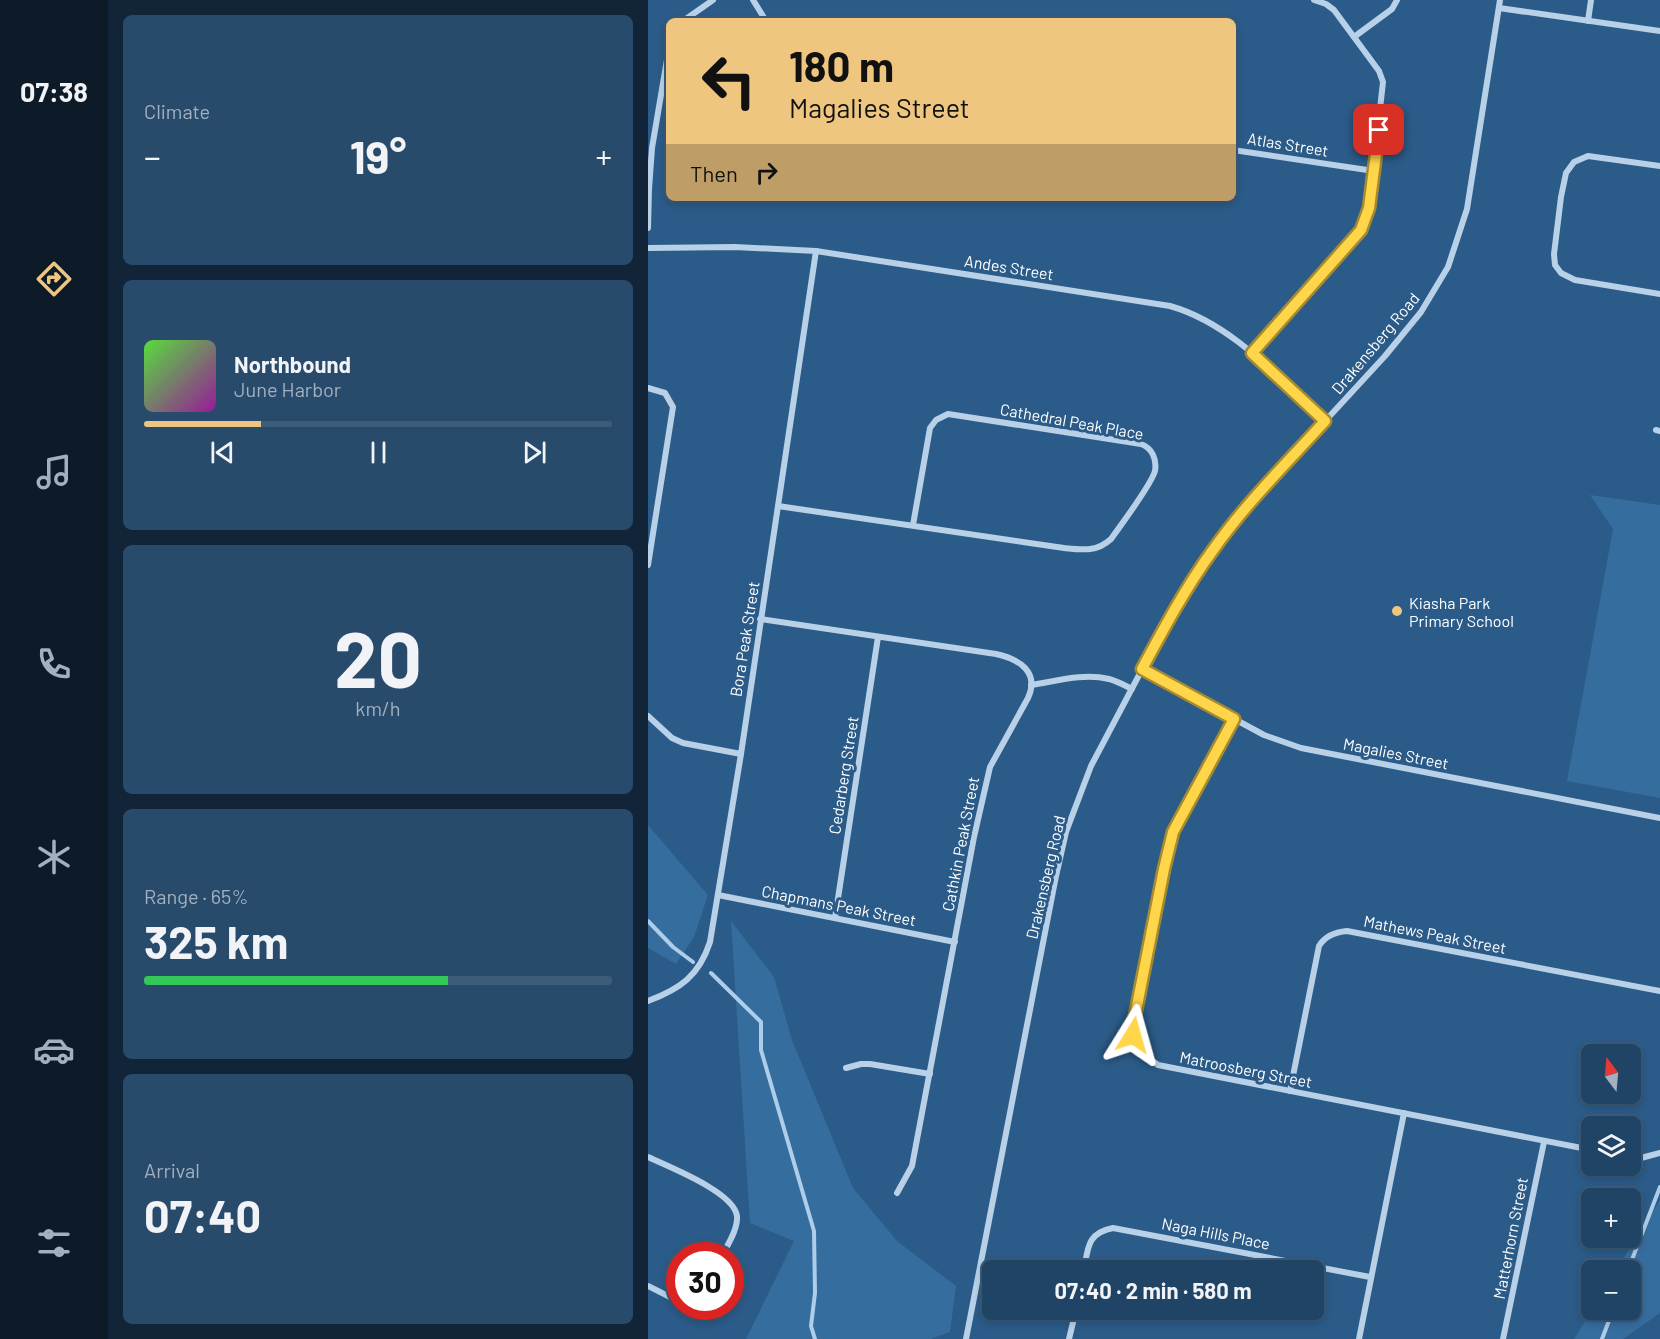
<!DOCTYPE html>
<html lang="en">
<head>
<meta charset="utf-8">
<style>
  :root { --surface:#204466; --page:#284b6c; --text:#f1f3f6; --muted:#a2b0bf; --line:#3d5c7a; --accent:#eec680 }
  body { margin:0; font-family:Barlow,sans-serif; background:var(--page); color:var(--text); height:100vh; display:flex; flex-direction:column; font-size:22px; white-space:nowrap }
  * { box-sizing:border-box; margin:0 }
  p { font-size:20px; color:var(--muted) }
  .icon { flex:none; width:33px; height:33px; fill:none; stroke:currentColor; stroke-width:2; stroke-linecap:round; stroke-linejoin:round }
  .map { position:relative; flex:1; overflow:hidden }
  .drawer { display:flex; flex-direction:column; gap:15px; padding:15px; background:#122538; width:540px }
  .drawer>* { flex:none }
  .hud { position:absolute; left:18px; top:18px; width:570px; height:183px; border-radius:9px; box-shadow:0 3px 9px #0003,0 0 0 2px var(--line); background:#eec680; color:#111; overflow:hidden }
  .needle { width:39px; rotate:344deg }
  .fabs { position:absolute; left:933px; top:1044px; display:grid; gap:12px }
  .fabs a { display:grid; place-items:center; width:60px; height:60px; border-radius:9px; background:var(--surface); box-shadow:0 3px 9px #0003,0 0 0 2px var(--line); font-size:30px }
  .speed { position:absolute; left:18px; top:1242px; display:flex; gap:12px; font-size:30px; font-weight:700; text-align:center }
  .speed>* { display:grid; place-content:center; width:78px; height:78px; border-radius:50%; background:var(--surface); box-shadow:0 3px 9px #0003,0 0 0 2px var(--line); line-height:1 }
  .speed .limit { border:9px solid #d22; background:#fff; color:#111 }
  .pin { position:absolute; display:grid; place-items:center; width:51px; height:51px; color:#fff; margin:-26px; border-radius:12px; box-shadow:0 3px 9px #0006 }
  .me { position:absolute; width:66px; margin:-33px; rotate:8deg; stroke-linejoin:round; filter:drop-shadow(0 0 4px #0008) }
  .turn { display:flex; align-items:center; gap:21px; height:126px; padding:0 24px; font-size:27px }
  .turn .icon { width:78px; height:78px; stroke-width:2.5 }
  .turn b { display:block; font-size:42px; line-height:51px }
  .then { display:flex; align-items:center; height:57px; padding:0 24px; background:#0003; gap:12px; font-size:22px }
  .big { font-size:45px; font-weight:700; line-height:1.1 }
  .drawer .widget { flex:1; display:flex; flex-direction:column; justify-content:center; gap:9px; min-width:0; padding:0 21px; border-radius:9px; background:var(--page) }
  .drawer .dial { align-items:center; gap:0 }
  .dial b { font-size:78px; line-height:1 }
  .song { display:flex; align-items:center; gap:18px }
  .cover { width:72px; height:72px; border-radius:9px; background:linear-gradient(135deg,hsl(110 70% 55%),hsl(300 70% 35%)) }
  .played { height:6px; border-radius:3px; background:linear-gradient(90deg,var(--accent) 25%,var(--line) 25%) }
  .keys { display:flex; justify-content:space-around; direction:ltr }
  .heat { display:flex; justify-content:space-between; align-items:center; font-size:33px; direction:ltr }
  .charge { height:9px; border-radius:4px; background:linear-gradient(90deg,#34c759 65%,var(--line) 0) }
  .trip { position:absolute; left:334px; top:1260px; width:342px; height:60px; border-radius:9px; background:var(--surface); box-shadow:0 3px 9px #0003,0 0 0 2px var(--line); font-weight:700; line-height:60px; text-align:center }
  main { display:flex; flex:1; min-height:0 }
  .dock { display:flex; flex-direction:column; width:108px; justify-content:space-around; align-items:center; background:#0d1b29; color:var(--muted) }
  .dock .icon { width:42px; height:42px }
  .dock .active { color:var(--accent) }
  .dock b { font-size:27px; color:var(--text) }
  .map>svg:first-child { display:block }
  .green { fill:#366d9f }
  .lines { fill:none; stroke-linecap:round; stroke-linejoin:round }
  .stream { stroke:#adcde8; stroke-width:4 }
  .minor { stroke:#b8d1e8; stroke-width:6 }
  .route-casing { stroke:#a68a30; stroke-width:15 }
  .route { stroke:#ffd54a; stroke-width:10 }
  .poi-dot { fill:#eec680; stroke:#2b5b88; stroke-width:2 }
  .labels { text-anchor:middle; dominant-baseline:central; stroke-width:6; stroke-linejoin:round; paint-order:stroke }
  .street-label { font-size:16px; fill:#fff; stroke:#2b5b88 }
  .poi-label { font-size:16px; fill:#fff; stroke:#2b5b88; text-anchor:start }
</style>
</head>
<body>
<main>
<nav class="dock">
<b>07:38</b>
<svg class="icon active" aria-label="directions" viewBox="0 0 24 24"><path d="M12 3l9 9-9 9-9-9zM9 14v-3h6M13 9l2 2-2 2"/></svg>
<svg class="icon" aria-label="music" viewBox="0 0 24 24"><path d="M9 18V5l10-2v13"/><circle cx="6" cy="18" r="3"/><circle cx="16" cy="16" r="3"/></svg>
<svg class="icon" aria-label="phone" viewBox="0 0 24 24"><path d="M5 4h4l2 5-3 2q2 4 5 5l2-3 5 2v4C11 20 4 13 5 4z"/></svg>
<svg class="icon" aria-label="climate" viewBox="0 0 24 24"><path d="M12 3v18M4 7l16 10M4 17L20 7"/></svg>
<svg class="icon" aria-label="car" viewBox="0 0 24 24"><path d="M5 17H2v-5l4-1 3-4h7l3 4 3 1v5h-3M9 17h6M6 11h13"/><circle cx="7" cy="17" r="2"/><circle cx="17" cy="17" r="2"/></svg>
<svg class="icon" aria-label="filters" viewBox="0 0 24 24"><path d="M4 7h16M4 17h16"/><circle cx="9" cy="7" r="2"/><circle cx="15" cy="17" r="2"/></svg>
</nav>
<section class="drawer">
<div class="widget"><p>Climate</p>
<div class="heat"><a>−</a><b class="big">19°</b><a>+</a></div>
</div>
<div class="widget">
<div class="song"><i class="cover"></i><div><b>Northbound</b><p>June Harbor</p></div></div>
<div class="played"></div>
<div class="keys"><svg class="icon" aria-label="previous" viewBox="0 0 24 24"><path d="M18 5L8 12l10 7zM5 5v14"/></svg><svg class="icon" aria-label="pause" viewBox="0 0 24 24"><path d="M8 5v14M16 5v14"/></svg><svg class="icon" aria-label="next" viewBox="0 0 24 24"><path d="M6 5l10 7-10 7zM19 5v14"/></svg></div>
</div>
<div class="widget dial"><b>20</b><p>km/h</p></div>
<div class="widget"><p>Range · 65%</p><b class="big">325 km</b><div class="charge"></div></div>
<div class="widget"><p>Arrival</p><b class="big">07:40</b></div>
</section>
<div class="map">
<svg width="1012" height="1339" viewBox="0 0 1012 1339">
  <rect width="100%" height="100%" fill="#2b5b88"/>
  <!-- green -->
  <g class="green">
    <path d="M942,495L1012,505V798L919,781L965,529Z"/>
    <path d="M0,825L60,895L46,937L28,964L0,948Z"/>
    <path d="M83,921L126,977L144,1040L205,1188L249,1241L308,1286L302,1332L283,1339H98L146,1241L102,1223Z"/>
    <path d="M1012,1200V1313L975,1339H926L944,1310H982V1270H968Z"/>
  </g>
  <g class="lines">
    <!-- stream -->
    <g class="stream">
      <path d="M0,921L25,947L45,962"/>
      <path d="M63,973L113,1022V1050L166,1231L167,1293L163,1326L167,1339"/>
      <path d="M980,1270L1012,1187"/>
      <path d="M954,1339L965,1310"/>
    </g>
    <!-- minor -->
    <g class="minor">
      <path d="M105,0L118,21"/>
      <path d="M851,8L1012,31"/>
      <path d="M35,21L65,0"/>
      <path d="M940,21L943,0"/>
      <path d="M706,37L744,9L749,0"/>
      <path d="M585,150L726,171"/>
      <path d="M1012,166L940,156L926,162L918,173L913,197L906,254L907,265L913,273L927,280L1012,294"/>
      <path d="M0,228L1,189L4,148L21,48"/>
      <path d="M0,248L87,247L168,251L522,306C585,324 630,378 677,421"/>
      <path d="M604,353L707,238L717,222L721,208L735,82L731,71L686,10L678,4L666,0"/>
      <path d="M0,388L17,393L25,407L0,565"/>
      <path d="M1008,430L1012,431"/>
      <path d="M130,506L416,548C435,550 449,552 463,539C473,525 503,485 507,471C509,459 504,448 493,444L300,414L288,420L282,428L265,525"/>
      <path d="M112,619L348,654C371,659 392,672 380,698L342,767L326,837L264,1166L249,1193"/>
      <path d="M494,669L616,735L653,748L1012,818"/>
      <path d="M383,685C409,681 435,673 461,679C469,681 476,685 484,689"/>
      <path d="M0,716L24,738L35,743L93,754"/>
      <path d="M586,719L525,832L516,869L484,1031L497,1055L510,1065L944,1150"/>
      <path d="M70,895L307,942"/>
      <path d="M187,918L230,637"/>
      <path d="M0,1001C32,989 51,976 62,942L93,754L168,251"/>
      <path d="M198,1068L213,1064H222L282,1074"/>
      <path d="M642,1091L671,946C677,936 688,932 699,931L1012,991"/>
      <path d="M0,1157C21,1167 86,1192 89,1216C90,1229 80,1244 74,1256"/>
      <path d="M982,1157L993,1158L1012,1153"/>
      <path d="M436,1270C440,1248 439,1233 465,1228L722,1277"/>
      <path d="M0,1286L28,1300H32"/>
      <path d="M318,1339L408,876L418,832L443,766L527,607L565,549L597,508L737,356L773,312L800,267L819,209L852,0"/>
      <path d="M421,1339L428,1310"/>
      <path d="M711,1339L756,1113"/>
      <path d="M855,1339L896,1142"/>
    </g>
  </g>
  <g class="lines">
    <!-- route casing -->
    <g class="route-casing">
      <path id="route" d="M485,1035L484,1031L516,869L525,832L586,719L494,669C516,628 538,587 565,550C598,503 639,463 677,421L604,353L713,230L721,208L731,130"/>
    </g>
    <!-- route -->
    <use href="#route" class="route"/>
  </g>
  <!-- markers -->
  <circle class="poi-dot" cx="749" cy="611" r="6"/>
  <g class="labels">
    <!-- street labels -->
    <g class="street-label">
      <text transform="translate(640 144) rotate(9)">Atlas Street</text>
      <text transform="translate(361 267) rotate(9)">Andes Street</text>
      <text transform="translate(727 343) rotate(-50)">Drakensberg Road</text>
      <text transform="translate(424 421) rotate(10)">Cathedral Peak Place</text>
      <text transform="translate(96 639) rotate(-81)">Bora Peak Street</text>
      <text transform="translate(748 753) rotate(11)">Magalies Street</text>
      <text transform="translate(195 775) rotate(-81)">Cedarberg Street</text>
      <text transform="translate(312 844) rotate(-79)">Cathkin Peak Street</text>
      <text transform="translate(397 877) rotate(-77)">Drakensberg Road</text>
      <text transform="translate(191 905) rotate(11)">Chapmans Peak Street</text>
      <text transform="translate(787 934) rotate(11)">Mathews Peak Street</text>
      <text transform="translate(598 1069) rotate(11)">Matroosberg Street</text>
      <text transform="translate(568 1233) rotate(11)">Naga Hills Place</text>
      <text transform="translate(862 1238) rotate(-79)">Matterhorn Street</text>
    </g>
    <!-- poi labels -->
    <g class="poi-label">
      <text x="761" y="602">Kiasha Park<tspan x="761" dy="18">Primary School</tspan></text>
    </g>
  </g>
</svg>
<div class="fabs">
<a><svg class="needle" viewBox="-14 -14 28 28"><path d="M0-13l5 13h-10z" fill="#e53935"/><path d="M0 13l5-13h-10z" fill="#a2b0bf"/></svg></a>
<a><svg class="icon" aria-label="layers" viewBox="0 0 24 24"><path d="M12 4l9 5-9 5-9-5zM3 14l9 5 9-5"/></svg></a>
<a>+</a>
<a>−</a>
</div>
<div class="speed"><div class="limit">30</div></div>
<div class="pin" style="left:731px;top:130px;background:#d93025"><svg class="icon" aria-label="arrive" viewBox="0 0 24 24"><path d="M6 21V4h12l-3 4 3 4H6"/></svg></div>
<svg class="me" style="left:485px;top:1035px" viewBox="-20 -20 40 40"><path d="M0-17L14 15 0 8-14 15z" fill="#ffd54a" stroke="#fff" stroke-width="4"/></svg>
<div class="trip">07:40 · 2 min · 580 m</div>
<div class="hud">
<div class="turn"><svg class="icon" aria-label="left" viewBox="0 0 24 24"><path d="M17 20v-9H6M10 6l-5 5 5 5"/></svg><div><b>180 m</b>Magalies Street</div></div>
<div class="then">Then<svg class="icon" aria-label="right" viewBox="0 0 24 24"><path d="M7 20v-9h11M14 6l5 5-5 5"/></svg></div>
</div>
</div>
</main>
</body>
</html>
